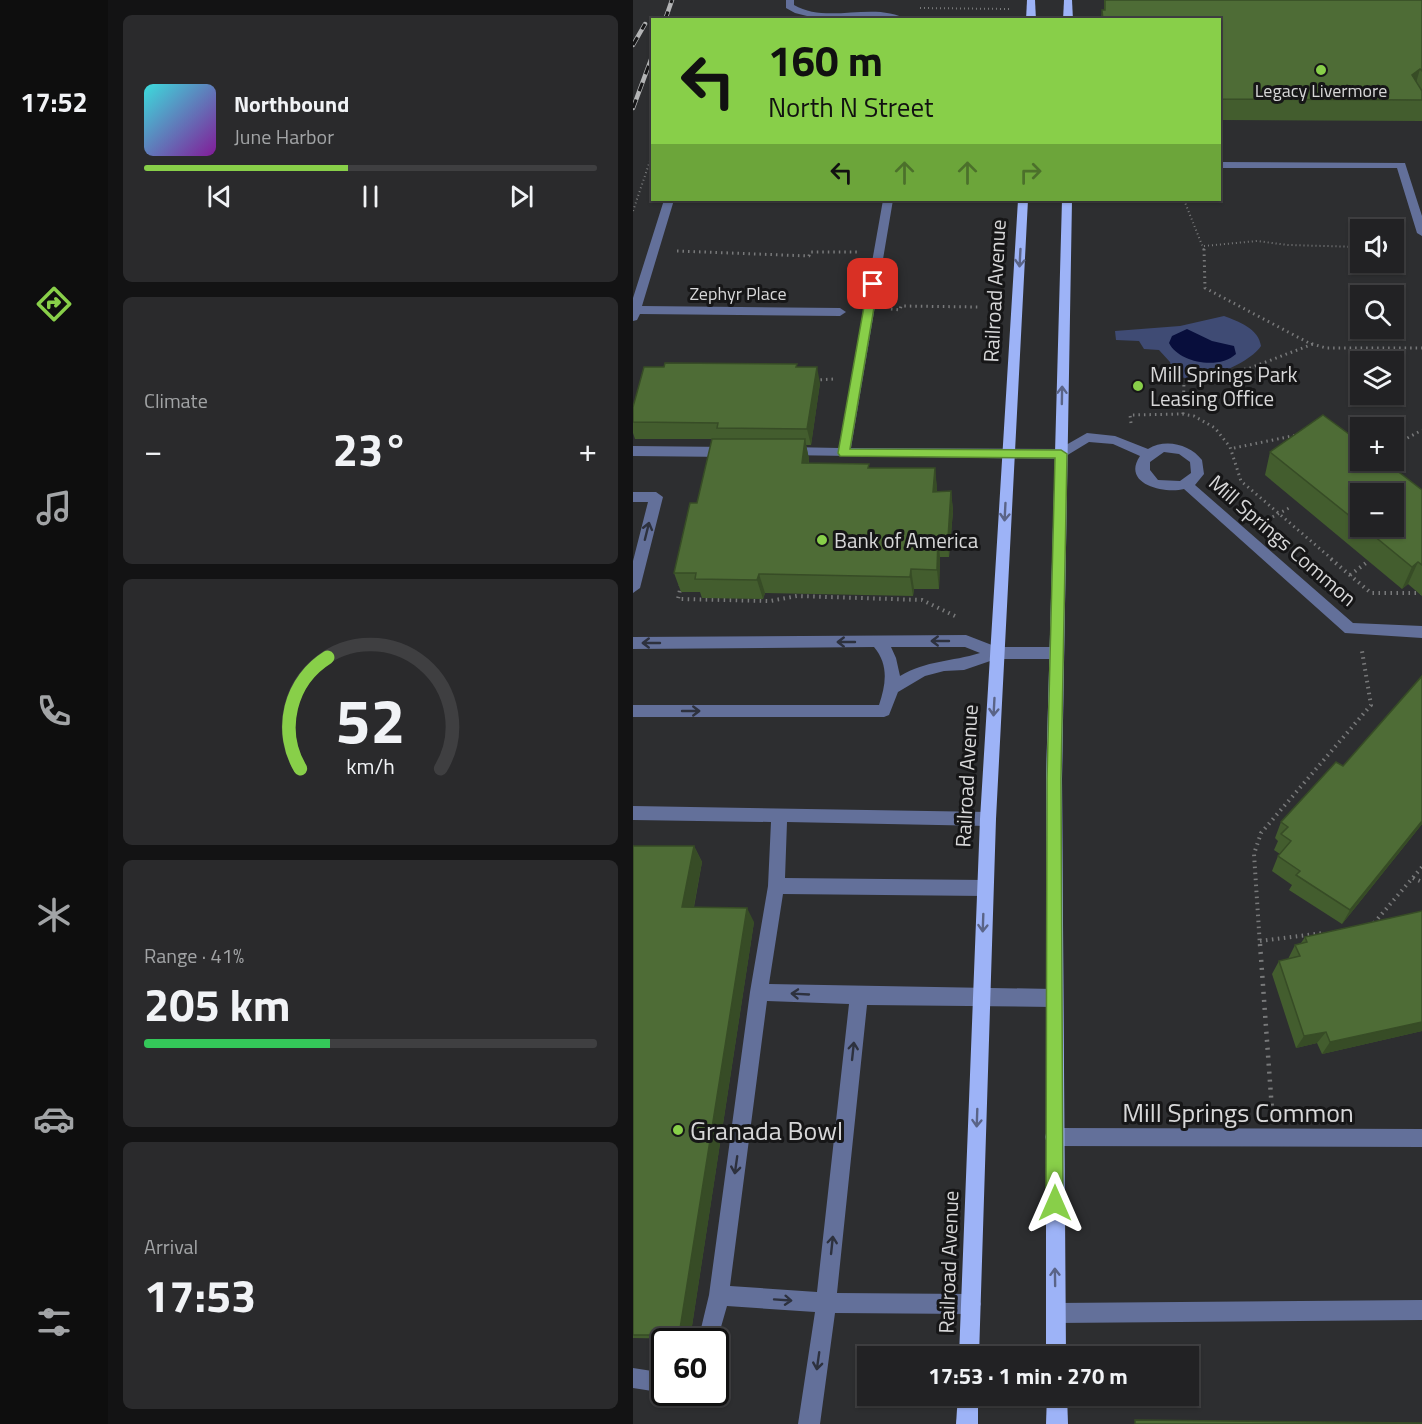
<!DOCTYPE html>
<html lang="en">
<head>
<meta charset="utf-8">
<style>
  :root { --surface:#222224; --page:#2a2a2c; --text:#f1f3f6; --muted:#a2a4a6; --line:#3f3f41; --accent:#88cf49 }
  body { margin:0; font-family:"Titillium Web",sans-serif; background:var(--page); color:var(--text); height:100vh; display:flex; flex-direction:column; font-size:22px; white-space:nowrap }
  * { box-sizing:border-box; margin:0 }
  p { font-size:20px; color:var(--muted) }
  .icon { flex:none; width:33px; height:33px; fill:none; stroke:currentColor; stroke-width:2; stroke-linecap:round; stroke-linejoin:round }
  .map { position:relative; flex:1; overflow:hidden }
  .details { display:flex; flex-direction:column; gap:15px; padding:15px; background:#131314; width:525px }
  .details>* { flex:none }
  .guide { position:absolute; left:18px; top:18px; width:570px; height:183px; border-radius:0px; box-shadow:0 2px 4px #0004,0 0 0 2px var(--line); background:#88cf49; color:#111; overflow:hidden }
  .controls { position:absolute; left:717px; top:219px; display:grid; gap:12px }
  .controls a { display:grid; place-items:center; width:54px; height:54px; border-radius:0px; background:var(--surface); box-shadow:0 2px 4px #0004,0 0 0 2px var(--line); font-size:30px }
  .speed { position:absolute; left:18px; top:1328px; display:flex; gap:12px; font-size:30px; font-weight:700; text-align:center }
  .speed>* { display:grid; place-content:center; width:78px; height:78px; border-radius:50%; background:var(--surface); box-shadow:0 2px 4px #0004,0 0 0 2px var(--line); line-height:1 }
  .speed .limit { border:3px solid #111; border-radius:9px; background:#fff; color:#111 }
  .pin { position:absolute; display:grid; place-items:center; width:51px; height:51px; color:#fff; margin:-26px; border-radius:12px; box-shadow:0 3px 9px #0006 }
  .me { position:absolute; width:66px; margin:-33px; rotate:0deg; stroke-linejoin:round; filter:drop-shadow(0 0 4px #0008) }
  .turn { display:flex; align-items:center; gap:21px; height:126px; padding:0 18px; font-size:27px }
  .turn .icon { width:78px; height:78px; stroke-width:2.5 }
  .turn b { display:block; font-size:42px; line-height:51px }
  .lanes { display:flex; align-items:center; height:57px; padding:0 18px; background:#0003; justify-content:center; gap:30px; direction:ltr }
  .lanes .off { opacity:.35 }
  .big { font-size:45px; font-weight:700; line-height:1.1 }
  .details .card { flex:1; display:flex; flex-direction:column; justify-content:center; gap:9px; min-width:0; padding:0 21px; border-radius:9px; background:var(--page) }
  .details .dial { align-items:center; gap:0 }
  .dial svg { height:156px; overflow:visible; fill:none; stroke:var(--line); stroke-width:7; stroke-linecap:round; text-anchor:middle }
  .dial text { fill:var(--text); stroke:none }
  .song { display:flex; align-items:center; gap:18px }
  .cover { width:72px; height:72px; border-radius:9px; background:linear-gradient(135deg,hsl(180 70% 55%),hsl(290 70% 35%)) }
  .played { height:6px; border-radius:3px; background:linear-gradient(90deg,var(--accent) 45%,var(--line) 45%) }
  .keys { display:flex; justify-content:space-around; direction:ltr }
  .heat { display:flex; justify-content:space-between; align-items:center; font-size:33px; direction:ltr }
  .charge { height:9px; border-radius:4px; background:linear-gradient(90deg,#34c759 41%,var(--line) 0) }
  .trip { position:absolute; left:224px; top:1346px; width:342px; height:60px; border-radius:0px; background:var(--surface); box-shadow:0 2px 4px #0004,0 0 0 2px var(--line); font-weight:700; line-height:60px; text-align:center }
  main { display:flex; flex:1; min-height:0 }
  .tab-bar { display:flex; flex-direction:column; width:108px; justify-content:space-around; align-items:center; background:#0e0e0e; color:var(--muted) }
  .tab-bar .icon { width:42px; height:42px }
  .tab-bar .selected { color:var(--accent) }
  .tab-bar b { font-size:27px; color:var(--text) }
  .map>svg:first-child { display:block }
  .green { fill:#3f4b74 }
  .water { fill:#080e3c }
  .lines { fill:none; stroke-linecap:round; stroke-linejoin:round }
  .path-far3 { stroke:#78797a; stroke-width:2; stroke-dasharray:1 3; stroke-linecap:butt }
  .path-far2 { stroke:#78797a; stroke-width:3; stroke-dasharray:1.5 4; stroke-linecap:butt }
  .path-far1 { stroke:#78797a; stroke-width:4; stroke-dasharray:1.5 4.5; stroke-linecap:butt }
  .path { stroke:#78797a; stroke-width:4.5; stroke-dasharray:2 6; stroke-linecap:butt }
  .minor { fill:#63709a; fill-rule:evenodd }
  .major { fill:#9db3f7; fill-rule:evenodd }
  .rail-casing { stroke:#b3b4b5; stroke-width:4.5 }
  .rail { stroke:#161617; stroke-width:3; stroke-dasharray:9; stroke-linecap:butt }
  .wall { fill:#435d2e; fill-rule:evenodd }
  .shaded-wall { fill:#374c26 }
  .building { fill:#4e6c36; stroke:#374c26; stroke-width:1.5 }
  .oneway { stroke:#5a6487 }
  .oneway2 { stroke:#2d313e }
  .route { fill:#88cf49; stroke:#58872f; stroke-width:1.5 }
  .poi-dot { fill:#88cf49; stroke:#161617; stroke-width:2 }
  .labels { text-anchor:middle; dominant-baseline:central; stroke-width:6; stroke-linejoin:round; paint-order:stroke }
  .far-poi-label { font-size:18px; fill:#d7d7d8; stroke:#161617 }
  .far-street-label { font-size:18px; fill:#d7d7d8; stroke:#161617 }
  .street-label { font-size:21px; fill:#d7d7d8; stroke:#161617 }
  .poi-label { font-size:21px; fill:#d7d7d8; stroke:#161617; text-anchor:start }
  .near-street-label { font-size:26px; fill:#d7d7d8; stroke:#161617 }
  .near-poi-label { font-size:26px; fill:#d7d7d8; stroke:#161617; text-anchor:start }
</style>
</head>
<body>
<main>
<nav class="tab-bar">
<b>17:52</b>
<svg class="icon selected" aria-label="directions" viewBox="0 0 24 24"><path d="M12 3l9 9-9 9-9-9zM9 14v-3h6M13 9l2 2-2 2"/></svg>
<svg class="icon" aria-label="music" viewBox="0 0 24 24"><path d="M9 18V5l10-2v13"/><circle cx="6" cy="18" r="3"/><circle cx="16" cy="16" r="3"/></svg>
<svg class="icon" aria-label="phone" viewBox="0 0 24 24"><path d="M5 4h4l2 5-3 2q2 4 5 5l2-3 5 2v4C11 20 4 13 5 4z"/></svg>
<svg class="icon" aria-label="climate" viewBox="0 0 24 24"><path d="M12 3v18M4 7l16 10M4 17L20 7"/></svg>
<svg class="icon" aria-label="car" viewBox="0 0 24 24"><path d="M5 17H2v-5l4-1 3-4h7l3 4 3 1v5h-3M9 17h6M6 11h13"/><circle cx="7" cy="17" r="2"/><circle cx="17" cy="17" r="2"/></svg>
<svg class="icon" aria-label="filters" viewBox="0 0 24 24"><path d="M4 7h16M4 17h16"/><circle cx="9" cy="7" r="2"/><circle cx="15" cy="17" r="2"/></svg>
</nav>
<section class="details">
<div class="card">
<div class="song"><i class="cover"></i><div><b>Northbound</b><p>June Harbor</p></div></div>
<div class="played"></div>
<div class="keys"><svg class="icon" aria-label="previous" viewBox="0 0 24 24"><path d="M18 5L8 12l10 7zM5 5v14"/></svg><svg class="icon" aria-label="pause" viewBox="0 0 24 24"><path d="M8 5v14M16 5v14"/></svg><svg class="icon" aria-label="next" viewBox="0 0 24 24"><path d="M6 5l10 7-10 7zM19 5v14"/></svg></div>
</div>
<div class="card"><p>Climate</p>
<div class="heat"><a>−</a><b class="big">23°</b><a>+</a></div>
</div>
<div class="card dial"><svg viewBox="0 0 100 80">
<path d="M14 69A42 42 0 1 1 86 69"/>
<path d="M14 69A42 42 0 0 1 28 12" stroke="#88cf49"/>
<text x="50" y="56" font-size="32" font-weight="700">52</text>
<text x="50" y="72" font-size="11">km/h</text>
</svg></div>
<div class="card"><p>Range · 41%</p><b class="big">205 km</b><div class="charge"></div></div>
<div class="card"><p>Arrival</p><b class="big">17:53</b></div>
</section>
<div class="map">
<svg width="789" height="1424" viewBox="0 0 789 1424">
  <rect width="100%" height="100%" fill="#2d2e30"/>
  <!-- green -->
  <path class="green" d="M591,316C605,321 626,329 628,346C619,361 576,380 559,379C553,379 546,376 540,373L537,362L526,350L511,349L506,341L483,340L482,331L547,326Z"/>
  <!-- water -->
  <path class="water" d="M554,329L579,341L601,346L603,354C586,370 546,363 536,343L539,336Z"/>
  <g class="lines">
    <!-- path-far3 -->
    <g class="path-far3">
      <path d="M287,8L376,9"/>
      <path d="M551,200L571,250"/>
      <path d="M0,211L20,152"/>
      <path d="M760,245H772"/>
      <path d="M571,246L624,241L655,245L728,247"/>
    </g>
    <!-- path-far2 -->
    <g class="path-far2">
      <path d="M571,249L572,288L676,343L693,348H789"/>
      <path d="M44,251L176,256L177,252H224"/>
      <path d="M258,309L267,310L268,306L346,307"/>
      <path d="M182,380L201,379"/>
      <path d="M550,414L551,382L617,368L680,344"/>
      <path d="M498,423L497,415L549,414L561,416L582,428L597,447L608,481L700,560"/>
      <path d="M760,446L789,430"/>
      <path d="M601,448L664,435"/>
      <path d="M630,522L656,508"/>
    </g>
    <!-- path-far1 -->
    <g class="path-far1">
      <path d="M698,559L738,593H789"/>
      <path d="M717,575L733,563"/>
      <path d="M48,585L45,599L137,601L164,596L289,600L322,616"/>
      <path d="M780,878L789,882"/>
      <path d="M741,923L789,867"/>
      <path d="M627,941L690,933"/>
      <path d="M627,946L621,854L628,833L738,705L729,651"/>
    </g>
    <!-- path -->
    <path class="path" d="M627,944L639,1110"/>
    <!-- minor -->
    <g class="minor">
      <path d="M153,0H161V5C195,25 241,0 275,20L178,17L162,13L153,8Z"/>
      <path d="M586,162L772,163L789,216V236L784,233L764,168H586Z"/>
      <path d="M31,200H41L9,306L207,308L213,312L207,316L7,314L4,320L0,321V298Z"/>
      <path d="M250,200H260L218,448L426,449L454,433L482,436L515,449C532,438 557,444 569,460L571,474L562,485L720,623L789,626V638L712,633L551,489C531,494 488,484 507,456L480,444L456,442L428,459L151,455V449L156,447L206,448ZM531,452L546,454L557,462L558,473L547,481L525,480L517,470V462Z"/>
      <path d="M0,446L96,447L102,452L96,457L0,456Z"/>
      <path d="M0,492H23L30,497L7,588L0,593V561L15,502H0Z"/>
      <path d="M333,635L364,647H424L429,649L431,653L429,657L424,659H363L331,670L311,671L292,676L265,692L256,715L251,717H0V705H246C253,684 256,665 241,647L0,649V637ZM258,647H332L347,653C318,662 294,660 267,676L263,658Z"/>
      <path d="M0,806L355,812L361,814L363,819L361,824L355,826L154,822L152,878L352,880L358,883L360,888L358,893L352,896L150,894L136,984L420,989L426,992L429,998L426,1004L420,1007L234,1005L204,1293L338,1294L345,1297L348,1304L345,1311L338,1314L202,1313L187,1424H165L182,1312L94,1306L82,1348V1341H65L76,1295L117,992L135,886L138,822L0,820ZM134,1001L216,1004L184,1292L97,1286Z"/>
      <path d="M421,1128L789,1129V1147L421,1146L414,1144L412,1137L414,1130Z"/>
      <path d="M789,1300V1320L423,1323L416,1320L413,1313L416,1306L423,1303Z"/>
      <path d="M0,1368L32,1373V1392H35L32,1393L0,1388Z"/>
    </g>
    <!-- major -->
    <g class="major">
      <path d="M394,0H402L403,20H393Z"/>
      <path d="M431,0H439L440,20H430Z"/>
      <path d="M385,200H395L363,819L346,1356H326L347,819Z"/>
      <path d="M429,200H439L429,779L433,1356H413V779Z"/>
      <path d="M325,1395H345V1424H323Z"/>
      <path d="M414,1395H434L435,1424H413Z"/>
    </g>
    <!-- rail casing -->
    <g class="rail-casing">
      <g id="rail">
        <path d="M32,20L39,0"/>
        <path d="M0,45L12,24"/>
        <path d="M0,108L20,54"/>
      </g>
    </g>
    <!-- rail -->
    <use href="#rail" class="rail"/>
  </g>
  <!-- wall -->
  <g class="wall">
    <path d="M471,0H789V121L586,120V20H468L469,10H471Z"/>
    <path d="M164,364V367L187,383L178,445H173L176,459V463L236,468H302L304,492L318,491L320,511L316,557H307L306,589H281L280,596L132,593L130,599L69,598L67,592H48L41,573L64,503L79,439H2L0,433V407Z"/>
    <path d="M637,452L789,490V596L775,584L769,589L632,475ZM728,494L760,526H728Z"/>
    <path d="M648,822L789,824L709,924L656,890L659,885L639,871L645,856L647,854L641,850L645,841L642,838Z"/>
    <path d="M0,846H61L69,862L61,907L121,922L57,1339L0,1338Z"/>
    <path d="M672,937L789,1031L689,1054L684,1043L663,1048L639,974L646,961L655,959L662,945L668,943Z"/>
  </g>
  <!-- shaded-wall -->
  <g class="shaded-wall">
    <path d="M787,69L781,90L779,75Z"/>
    <path d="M184,367L187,383L178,445L174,429Z"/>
    <path d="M172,439L176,459L174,483L169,463Z"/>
    <path d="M302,468L304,488L302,512L300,492Z"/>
    <path d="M318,491L320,511L316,557L315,538Z"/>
    <path d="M305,537L307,557L306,589L304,570Z"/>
    <path d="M785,562L775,584L769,589L779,567Z"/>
    <path d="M278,569L281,589L280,596L277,577Z"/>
    <path d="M126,574L132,593L130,599L124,580Z"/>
    <path d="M789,821V824L709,924L717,910Z"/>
    <path d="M61,846L69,862L58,921L49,907Z"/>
    <path d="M114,908L121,922L57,1339L46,1335Z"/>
    <path d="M789,1022V1031L689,1054L697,1042Z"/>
    <path d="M693,1032L684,1043L663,1048L671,1036Z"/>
  </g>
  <!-- building -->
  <g class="building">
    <path d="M472,0H789V71L787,69L779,75L789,91V100L586,99V20H470L469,10H472Z"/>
    <path d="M32,363L164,364L163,367H184L174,429L84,428L85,423L0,422V407L11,367H31Z"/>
    <path d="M690,415L728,443V460H750L789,490V565L785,562L779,567L729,526H760V494H728V525L637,452Z"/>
    <path d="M79,439H172L169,463L236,464L235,468H302L300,492L318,491L315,538L305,537L304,570L278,569L277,577L126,574L124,580L62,579L63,573H41L57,503H64Z"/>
    <path d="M789,676V821L717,910L663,875L667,871L645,856L658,841L648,834L655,827L648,822L703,762L710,766Z"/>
    <path d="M0,846H61L49,907L114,908L46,1335H0Z"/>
    <path d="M789,911V1022L697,1042L693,1032L671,1036L646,961L667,956L662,945L674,942L672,937Z"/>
    <path d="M502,1420L789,1423V1424H502Z"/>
  </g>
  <!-- one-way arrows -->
  <defs><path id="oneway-shaft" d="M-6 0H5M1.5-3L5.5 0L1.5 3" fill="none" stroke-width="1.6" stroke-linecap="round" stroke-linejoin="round" transform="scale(1.5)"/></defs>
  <g class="oneway">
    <use href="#oneway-shaft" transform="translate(387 258) rotate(93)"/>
    <use href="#oneway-shaft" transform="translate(429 395) rotate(-89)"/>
    <use href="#oneway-shaft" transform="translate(372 512) rotate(93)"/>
    <use href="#oneway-shaft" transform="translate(361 707) rotate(93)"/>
    <use href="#oneway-shaft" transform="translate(350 923) rotate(92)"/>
    <use href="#oneway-shaft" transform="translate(344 1118) rotate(92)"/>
    <use href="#oneway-shaft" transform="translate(422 1277) rotate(-91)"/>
  </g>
  <g class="oneway2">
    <use href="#oneway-shaft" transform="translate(14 531) rotate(-76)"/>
    <use href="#oneway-shaft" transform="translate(307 641) rotate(180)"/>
    <use href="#oneway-shaft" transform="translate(213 642) rotate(180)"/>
    <use href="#oneway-shaft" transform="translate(18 643) rotate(180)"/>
    <use href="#oneway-shaft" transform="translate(58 711)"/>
    <use href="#oneway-shaft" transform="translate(167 994) rotate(-177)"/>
    <use href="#oneway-shaft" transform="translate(220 1051) rotate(-84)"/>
    <use href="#oneway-shaft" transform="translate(103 1165) rotate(98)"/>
    <use href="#oneway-shaft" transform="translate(199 1245) rotate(-84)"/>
    <use href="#oneway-shaft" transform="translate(150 1300) rotate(4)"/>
    <use href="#oneway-shaft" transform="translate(185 1361) rotate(98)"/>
  </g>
  <!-- route -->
  <path class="route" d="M240,280L245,284L217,449L428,450L434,454L428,779L430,1203L428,1209L422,1211L415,1209L413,1203L414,779L422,458L207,456L205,453L235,284Z"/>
  <!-- markers -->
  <g class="poi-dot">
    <circle cx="688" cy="70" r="6"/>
    <circle cx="505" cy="386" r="6"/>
    <circle cx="189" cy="540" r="6"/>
    <circle cx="45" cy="1130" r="6"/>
  </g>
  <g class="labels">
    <!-- far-poi labels -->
    <g class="far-poi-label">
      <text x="688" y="90">Legacy Livermore</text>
    </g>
    <!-- far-street labels -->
    <g class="far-street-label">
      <text x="105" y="293">Zephyr Place</text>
    </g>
    <!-- street labels -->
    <g class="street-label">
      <text transform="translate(361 291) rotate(-87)">Railroad Avenue</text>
      <text transform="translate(650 540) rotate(41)">Mill Springs Common</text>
      <text transform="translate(333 776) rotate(-87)">Railroad Avenue</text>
      <text transform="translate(315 1262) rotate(-88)">Railroad Avenue</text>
    </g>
    <!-- poi labels -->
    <g class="poi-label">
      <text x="517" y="374">Mill Springs Park<tspan x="517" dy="24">Leasing Office</tspan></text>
      <text x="201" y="540">Bank of America</text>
    </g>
    <!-- near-street labels -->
    <g class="near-street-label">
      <text x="605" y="1112">Mill Springs Common</text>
    </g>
    <!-- near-poi labels -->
    <g class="near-poi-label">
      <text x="57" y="1130">Granada Bowl</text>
    </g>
  </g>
</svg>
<div class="controls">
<a><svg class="icon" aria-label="sound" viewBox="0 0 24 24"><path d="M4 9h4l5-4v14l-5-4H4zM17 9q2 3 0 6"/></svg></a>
<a><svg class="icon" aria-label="search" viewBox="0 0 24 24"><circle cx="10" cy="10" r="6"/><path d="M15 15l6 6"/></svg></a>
<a><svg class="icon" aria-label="layers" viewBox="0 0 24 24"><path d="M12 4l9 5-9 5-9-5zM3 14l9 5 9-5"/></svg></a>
<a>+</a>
<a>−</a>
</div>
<div class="speed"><div class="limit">60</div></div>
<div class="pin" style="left:240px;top:284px;background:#d93025"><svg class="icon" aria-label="arrive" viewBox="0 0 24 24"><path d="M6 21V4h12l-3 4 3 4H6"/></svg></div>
<svg class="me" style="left:422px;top:1203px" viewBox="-20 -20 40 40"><path d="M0-17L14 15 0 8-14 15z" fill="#88cf49" stroke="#fff" stroke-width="4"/></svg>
<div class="trip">17:53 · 1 min · 270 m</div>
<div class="guide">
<div class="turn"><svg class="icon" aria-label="left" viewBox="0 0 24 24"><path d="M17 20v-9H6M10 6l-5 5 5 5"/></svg><div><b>160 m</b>North N Street</div></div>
<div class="lanes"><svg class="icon" aria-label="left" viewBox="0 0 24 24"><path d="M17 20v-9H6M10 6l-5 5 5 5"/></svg><svg class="icon off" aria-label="ahead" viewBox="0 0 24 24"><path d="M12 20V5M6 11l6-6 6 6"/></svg><svg class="icon off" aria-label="ahead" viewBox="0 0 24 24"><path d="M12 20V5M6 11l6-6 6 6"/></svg><svg class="icon off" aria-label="right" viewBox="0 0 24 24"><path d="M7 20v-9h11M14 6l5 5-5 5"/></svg></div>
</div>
</div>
</main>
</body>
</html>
